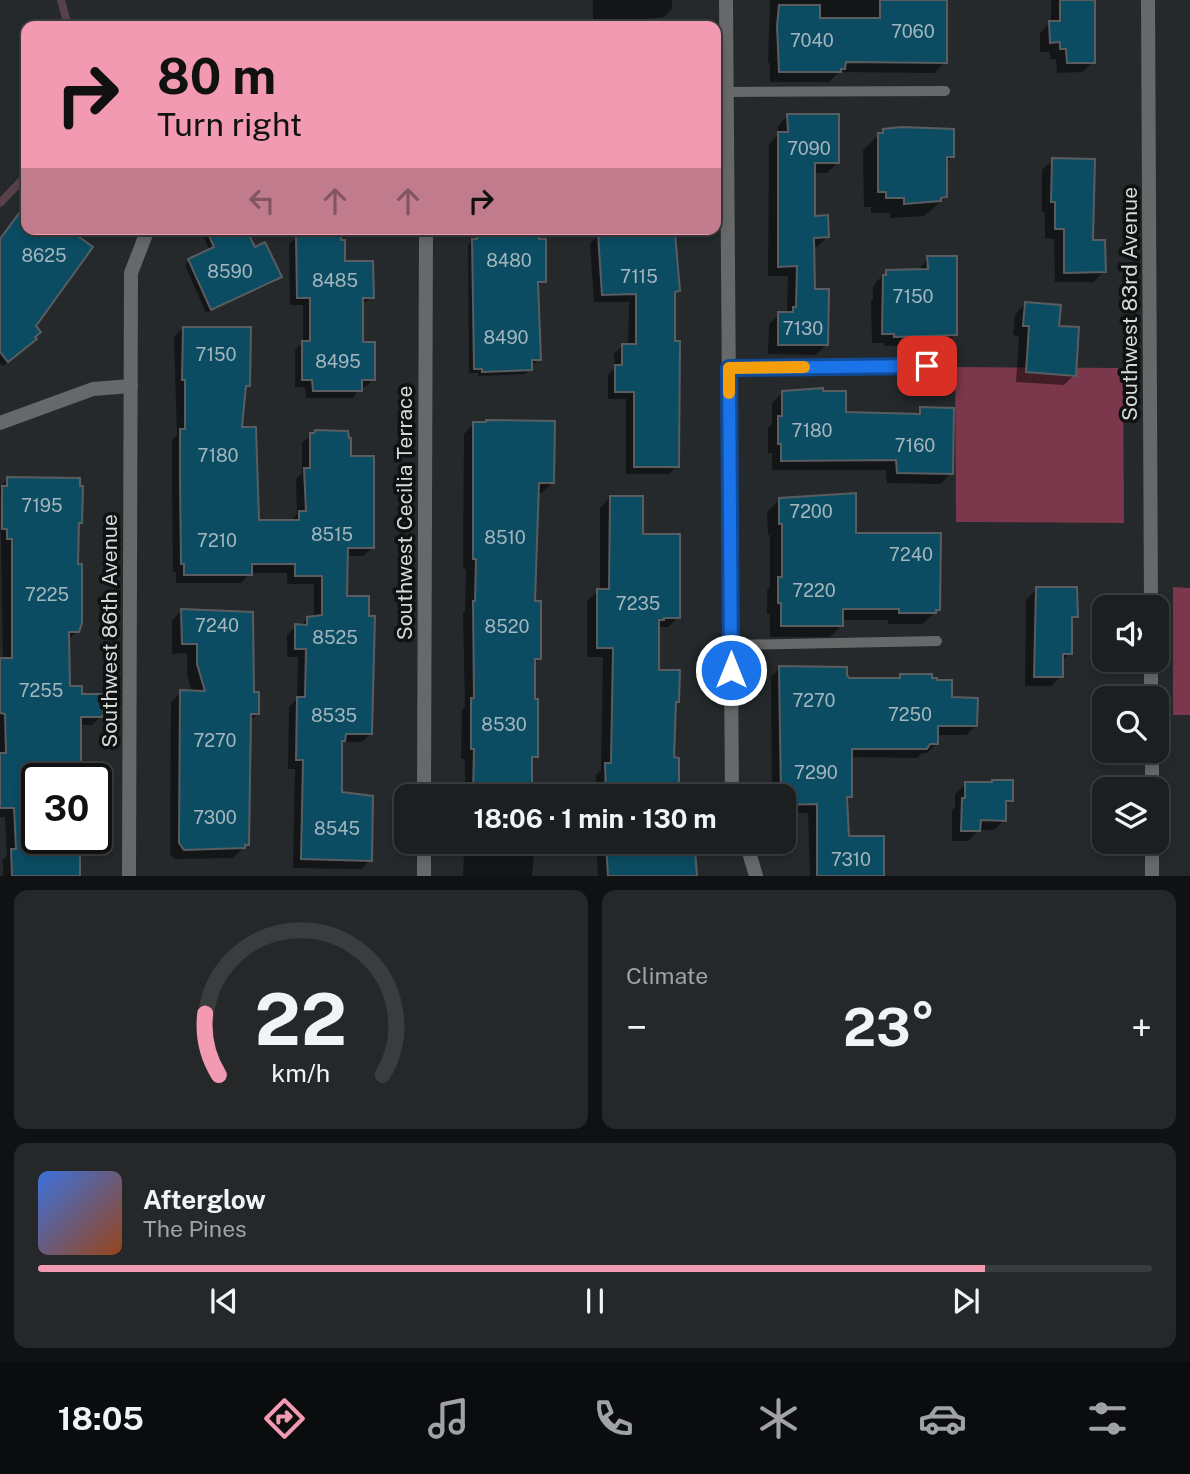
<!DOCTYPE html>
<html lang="en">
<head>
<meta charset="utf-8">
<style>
  :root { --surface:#1c1f20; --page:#252729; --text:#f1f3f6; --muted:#a0a2a5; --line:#3a3d3e; --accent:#f19ab1 }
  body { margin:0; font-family:"Public Sans",sans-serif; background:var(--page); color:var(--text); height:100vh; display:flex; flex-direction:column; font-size:26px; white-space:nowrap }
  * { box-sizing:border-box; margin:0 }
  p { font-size:23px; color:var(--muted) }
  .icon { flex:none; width:38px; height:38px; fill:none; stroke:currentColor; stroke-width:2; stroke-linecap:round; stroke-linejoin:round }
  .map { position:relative; height:876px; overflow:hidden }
  .details { display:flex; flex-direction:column; gap:14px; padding:14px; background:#0f1112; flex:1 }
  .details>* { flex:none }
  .top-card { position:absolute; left:21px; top:21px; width:700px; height:214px; border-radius:14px; box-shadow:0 4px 10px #0003,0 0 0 2px var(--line); background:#f19ab1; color:#111; overflow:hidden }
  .controls { position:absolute; left:1092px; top:595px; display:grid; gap:14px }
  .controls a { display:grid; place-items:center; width:77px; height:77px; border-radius:14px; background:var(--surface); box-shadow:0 4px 10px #0003,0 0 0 2px var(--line); font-size:35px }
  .speed { position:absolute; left:21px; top:763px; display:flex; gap:14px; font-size:35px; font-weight:700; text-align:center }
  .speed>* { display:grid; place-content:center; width:91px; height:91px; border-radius:50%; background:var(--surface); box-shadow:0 4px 10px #0003,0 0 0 2px var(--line); line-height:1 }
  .speed .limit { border:4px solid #111; border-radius:10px; background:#fff; color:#111 }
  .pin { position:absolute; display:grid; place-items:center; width:60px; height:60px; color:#fff; margin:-30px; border-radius:14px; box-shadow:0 4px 10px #0006 }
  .me { position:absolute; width:77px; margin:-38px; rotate:0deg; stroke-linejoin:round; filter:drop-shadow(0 0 5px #0008) }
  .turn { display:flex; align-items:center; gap:24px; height:147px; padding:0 21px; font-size:32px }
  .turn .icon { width:91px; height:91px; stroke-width:2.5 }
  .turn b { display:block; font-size:49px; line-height:60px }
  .lanes { display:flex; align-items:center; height:66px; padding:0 21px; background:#0003; justify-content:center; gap:35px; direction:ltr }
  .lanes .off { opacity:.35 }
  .big { font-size:52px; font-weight:700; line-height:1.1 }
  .details .widget { flex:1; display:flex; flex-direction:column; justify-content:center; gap:10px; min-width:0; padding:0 24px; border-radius:14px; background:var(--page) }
  .details .dial { align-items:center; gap:0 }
  .dial svg { height:182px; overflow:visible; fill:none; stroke:var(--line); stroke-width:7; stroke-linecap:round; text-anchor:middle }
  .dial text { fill:var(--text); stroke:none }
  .song { display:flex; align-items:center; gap:21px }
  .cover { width:84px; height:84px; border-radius:10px; background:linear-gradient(135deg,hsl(220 70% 55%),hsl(20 70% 35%)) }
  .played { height:7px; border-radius:4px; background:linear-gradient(90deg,var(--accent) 85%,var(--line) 85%) }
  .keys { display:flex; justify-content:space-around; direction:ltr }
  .heat { display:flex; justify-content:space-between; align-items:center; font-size:38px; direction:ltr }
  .details .tiles { flex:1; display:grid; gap:14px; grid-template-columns:1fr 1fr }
  .widget:last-child { grid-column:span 2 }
  .trip { position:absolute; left:394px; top:784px; width:402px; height:70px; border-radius:14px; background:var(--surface); box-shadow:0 4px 10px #0003,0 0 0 2px var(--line); font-weight:700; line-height:70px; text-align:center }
  .tabs { display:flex; height:112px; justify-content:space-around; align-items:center; background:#0b0c0d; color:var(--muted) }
  .tabs .icon { width:49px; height:49px }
  .tabs .on { color:var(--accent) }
  .tabs b { font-size:32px; color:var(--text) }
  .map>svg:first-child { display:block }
  .green { fill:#7b384c }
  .shadow { fill:#0007 }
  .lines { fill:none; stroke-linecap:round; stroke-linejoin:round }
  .stream { stroke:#594149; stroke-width:8 }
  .building { fill:#0b4c63; stroke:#595d5f; stroke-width:2 }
  .lane { stroke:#666869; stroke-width:10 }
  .street { stroke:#666869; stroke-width:14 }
  .route-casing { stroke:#114b97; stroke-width:18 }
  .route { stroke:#1a73e8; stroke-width:12 }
  .slow { stroke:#f59e0b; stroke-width:12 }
  .labels { text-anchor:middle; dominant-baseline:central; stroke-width:7; stroke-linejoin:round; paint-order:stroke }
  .number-label { font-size:18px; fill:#a4b6bd }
  .street-label { font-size:21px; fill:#d7dadb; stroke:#101212 }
</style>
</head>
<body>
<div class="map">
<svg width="1190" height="876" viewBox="0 0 1190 876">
  <rect width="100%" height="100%" fill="#25292b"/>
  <!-- green -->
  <g class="green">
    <path d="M955,367L1123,368L1124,523L956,522Z"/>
    <path d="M1173,587L1190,588V715H1173Z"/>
  </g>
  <!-- shadow -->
  <g class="shadow">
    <path d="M593,0H672V9L664,17L648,19L646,26H613L614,20H593Z"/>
    <path d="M770,0H945V62L934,73L839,72L829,82H770V63H768Z"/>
    <path d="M1051,0H1093V62L1082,72L1057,73L1056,59H1050V52H1040V33L1051,22Z"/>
    <path d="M788,115L837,163L827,173H813V217L827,237L817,247H812L814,291L827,344L816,355L768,354L769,324L779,314H787L788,276H768L769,144L778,135V126Z"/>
    <path d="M883,131L953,156L945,164L946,197L924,216L890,218V213H871V207H864L863,150Z"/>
    <path d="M1053,160L1104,271L1094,282H1055L1054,239L1045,238V212H1042V170Z"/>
    <path d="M26,211V229H79L34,326L30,344L3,366L0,363V240Z"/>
    <path d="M208,234L254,249L279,277L275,282L206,313L185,265L189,260L210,251L204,238Z"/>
    <path d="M479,235L544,282L536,286L539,359L534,364H530V370L525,374L478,376V373H469L468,245Z"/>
    <path d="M297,236L344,263L372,297L361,305V344L373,380L365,387H360L353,398H306L305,387H295V350L303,342V305H290L289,244Z"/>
    <path d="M598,236L678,291L673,295L677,466L669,474H626V399H608V375L615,368L614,354L622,346H628L629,302H594L590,244Z"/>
    <path d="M928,258L955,335L945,345L884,346V343H872L871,301L873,299V287L876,282L887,272L918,271Z"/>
    <path d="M1025,304L1057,327L1074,375L1064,385L1016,382L1019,336L1013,335L1015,314Z"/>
    <path d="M183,328L248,385L244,388L240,428L257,522H290L297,514L296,479L302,473V443L311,435L349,458L372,548L363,556H346V598L371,733L362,742H342L340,744V794L370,860L361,869L293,868L295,769H288L289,707L297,699L298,657H287V635L296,626H300L308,618H314V584H287V573H250L241,583H176V572H173L172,490V440L177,435L174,337Z"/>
    <path d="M822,392L844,414L915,415L921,409L951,473L941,484L887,483L886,470H772V453H768V428L772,424V403L782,393Z"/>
    <path d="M474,423L552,483L542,493H537L533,603L539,659L534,664L536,757L531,762V794L542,796H465V759H461L462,710L465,707L463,613L465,611L466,569H463L464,434Z"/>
    <path d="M8,479L80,522L77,525V631L67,641L68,687L80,695L101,716L92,725H79L37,779V838H63V850L78,876H3V860L7,856L5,817H0V660H3L0,487Z"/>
    <path d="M610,497L642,536L678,617L668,627H657V671L677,701L674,704L672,759L677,786L667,796H596V775L601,770L603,657H587V601L600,590V508Z"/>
    <path d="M779,500L854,534L939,609L922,624H888V620H842V625L830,637H770V614H767V591L770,587V535H768L767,512Z"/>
    <path d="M1037,589L1076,616L1070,622V653L1061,662V676L1051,686H1025L1026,600Z"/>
    <path d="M182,610L252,694L258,713L249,722L247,844L233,858L174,859L170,854L171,702L181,692H192L187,675V653L172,654V621Z"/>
    <path d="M780,668L845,676L849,679H897L901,675L930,679L976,726L966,735H937L936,744L927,753H922L917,758L850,757L851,796L845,801L847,838L883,876H810L808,813H784V796H772L771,677Z"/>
    <path d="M966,784L1011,800L1004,807V820L994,830H979L968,841H952V810L955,807V794Z"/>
    <path d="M462,842H543L535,844L532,876H463L464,856H462Z"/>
    <path d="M596,842H659V848L695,876H598Z"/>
  </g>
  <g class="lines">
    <!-- stream -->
    <g class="stream">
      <path d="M61,0L68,26"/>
      <path d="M0,203L26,176"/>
    </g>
  </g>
  <!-- building -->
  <g class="building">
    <path d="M880,0H947V63L846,62L845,69H841V72H779L777,26L779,5H820V18H880Z"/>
    <path d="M1060,0H1095V63H1067L1066,49H1060V42L1050,43L1049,21H1060Z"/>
    <path d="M787,114H839V163H815V216L828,215L829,237L814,238L815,289H829L828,345H778V312H793V307H796L797,266L778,267V132H788Z"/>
    <path d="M902,127L954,129V157H947V197L941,198V201L904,204V198H886V192H878V133H883V129Z"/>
    <path d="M1052,158L1095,159L1093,240H1105L1106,272L1064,273V229H1055V202H1051Z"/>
    <path d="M26,204V229H68L93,247L36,326L41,332L35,337L37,339L8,362L0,352V239Z"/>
    <path d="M206,229H246L255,247L265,242L282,277L211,310L188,259L214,247Z"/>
    <path d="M672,230V233H675L680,291L675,292V341H680L679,467H634V392H615V365H622V344H636V294L602,295L598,234Z"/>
    <path d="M490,232H525L539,234V239H546V282H538L541,360H532V370L482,372V369H474L472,239H477L478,233Z"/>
    <path d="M296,234H341V240H345V261H373L374,298H363V342H375V380H362V391H313L312,380H302V341H310V298H297Z"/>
    <path d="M927,256H957V335L894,337V334H882L883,275H886V270L928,269Z"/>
    <path d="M1025,302L1061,305L1059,326L1079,327L1076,376L1026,372L1029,326H1023Z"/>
    <path d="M183,327H251L250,386H246L242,427H256L259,520H299V511H306L304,468H310V433H314L315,430L348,431L349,438H351V456H374V548H348L347,596H369V616H375L372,734H346L345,741H342V792L373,796L372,861L301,859L303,760H296L297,697H305L306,649H295V624L307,625V617L322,615V576H295V564H252V575H184V564H181L180,480V429H185V380H182Z"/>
    <path d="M823,388V391H846V412L920,414V407L954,408L953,474L897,473L896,460L781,461V444H778V416H782V391Z"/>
    <path d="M486,420L555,421L554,483H539L535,601H541V659H535V699H538V757H532V796H473L474,749H471V698H474L473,601H475L476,559H473V422H486Z"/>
    <path d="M7,477L80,478V486H83L82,523H79L78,564H82V623L79,632H69L70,686H82V694H103V717H81V779H37V849L80,848V876H12L11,849H16L14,808H0V753H6L5,714L0,713V658H12V539H7V529H2V486H7Z"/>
    <path d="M856,493V533H941L940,610H936V613H899V609H843V626H781V603H778V577H782V524H779V498Z"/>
    <path d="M610,496H643V534H680V618H664V620H659V670H680L679,702H676L674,757L679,758V786H671V793H646L647,796H606L605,763H611L613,648H597V589H609Z"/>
    <path d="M1036,587H1077L1078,617H1072V654H1063V677H1034Z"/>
    <path d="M181,609L253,612L254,692H259V714H251L249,845H245V848L184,850L179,843L180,690L205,691L197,664V644H182Z"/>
    <path d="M779,666L847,667V675L849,678H900V674H932V678H937V680H952V697L978,698L977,726H938V744H930L927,749H852V797H847L849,836H884V876H817V804L784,805V796H781Z"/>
    <path d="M992,780H1013V801H1006V821L981,820L980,831H961L962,798H965V782H992Z"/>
    <path d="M632,842H660L661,847L691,846L692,851L695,850L697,876H608L606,844Z"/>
  </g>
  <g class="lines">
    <!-- lane -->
    <g class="lane">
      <path d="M727,92L945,91"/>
      <path d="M729,368L927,366"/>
      <path d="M731,645L937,641"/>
    </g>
    <!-- street -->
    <g class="street">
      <path d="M726,0L732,796"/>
      <path d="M1148,0L1151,607"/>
      <path d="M0,423L93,389L131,386"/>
      <path d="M1151,660V698"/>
      <path d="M1152,751V789"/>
      <path d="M424,796L426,229"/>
      <path d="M746,842L756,876"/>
      <path d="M1152,842V876"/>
      <path d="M129,876L131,273L148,229"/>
      <path d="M424,876V842"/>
    </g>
  </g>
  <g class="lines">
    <!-- route casing -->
    <g class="route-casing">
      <path id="route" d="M731,670L729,368L927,366"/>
    </g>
    <!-- route -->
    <use href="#route" class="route"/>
    <!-- slow -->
    <path class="slow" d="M729,393V368L804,367"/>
  </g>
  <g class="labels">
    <!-- number labels -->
    <g class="number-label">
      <text x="913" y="31">7060</text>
      <text x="812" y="40">7040</text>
      <text x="809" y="148">7090</text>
      <text x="44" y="255">8625</text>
      <text x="509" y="260">8480</text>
      <text x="230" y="271">8590</text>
      <text x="639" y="276">7115</text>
      <text x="335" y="280">8485</text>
      <text x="913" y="296">7150</text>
      <text x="803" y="328">7130</text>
      <text x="506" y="337">8490</text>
      <text x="216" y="354">7150</text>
      <text x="338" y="361">8495</text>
      <text x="812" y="430">7180</text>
      <text x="915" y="445">7160</text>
      <text x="218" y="455">7180</text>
      <text x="42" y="505">7195</text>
      <text x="811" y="511">7200</text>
      <text x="332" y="534">8515</text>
      <text x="505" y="537">8510</text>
      <text x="217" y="540">7210</text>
      <text x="911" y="554">7240</text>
      <text x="814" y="590">7220</text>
      <text x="47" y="594">7225</text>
      <text x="638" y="603">7235</text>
      <text x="217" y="625">7240</text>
      <text x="507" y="626">8520</text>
      <text x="335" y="637">8525</text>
      <text x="41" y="690">7255</text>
      <text x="814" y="700">7270</text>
      <text x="910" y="714">7250</text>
      <text x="334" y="715">8535</text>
      <text x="504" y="724">8530</text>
      <text x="215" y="740">7270</text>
      <text x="816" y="772">7290</text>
      <text x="215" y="817">7300</text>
      <text x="337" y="828">8545</text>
      <text x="851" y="859">7310</text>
    </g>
    <!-- street labels -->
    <g class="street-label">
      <text transform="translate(1129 304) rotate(-90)">Southwest 83rd Avenue</text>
      <text transform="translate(404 513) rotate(-90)">Southwest Cecilia Terrace</text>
      <text transform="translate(109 631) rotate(-90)">Southwest 86th Avenue</text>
    </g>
  </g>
</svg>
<div class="controls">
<a><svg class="icon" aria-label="sound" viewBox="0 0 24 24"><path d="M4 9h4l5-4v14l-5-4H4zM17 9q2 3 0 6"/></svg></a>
<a><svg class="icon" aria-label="search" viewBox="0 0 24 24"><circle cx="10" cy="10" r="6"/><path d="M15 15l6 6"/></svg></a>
<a><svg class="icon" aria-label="layers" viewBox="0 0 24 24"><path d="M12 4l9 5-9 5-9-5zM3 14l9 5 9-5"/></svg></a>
</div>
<div class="speed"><div class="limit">30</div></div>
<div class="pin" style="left:927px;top:366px;background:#d93025"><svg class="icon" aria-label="arrive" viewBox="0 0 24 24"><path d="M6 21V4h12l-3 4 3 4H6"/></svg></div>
<svg class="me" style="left:731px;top:670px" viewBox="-20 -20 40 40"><circle r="17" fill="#1a73e8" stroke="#fff" stroke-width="3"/><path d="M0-11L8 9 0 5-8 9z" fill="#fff"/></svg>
<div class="trip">18:06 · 1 min · 130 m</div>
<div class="top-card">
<div class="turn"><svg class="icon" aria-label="right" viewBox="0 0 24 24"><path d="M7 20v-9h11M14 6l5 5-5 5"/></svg><div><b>80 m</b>Turn right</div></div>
<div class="lanes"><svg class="icon off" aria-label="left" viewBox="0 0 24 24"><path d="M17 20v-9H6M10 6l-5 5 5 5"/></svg><svg class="icon off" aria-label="ahead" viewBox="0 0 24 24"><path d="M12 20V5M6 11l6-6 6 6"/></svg><svg class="icon off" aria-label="ahead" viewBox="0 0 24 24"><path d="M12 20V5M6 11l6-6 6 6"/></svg><svg class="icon" aria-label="right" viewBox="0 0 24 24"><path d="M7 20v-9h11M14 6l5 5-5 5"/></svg></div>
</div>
</div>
<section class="details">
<div class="tiles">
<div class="widget dial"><svg viewBox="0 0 100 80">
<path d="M14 69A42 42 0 1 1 86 69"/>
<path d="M14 69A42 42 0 0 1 8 42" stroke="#f19ab1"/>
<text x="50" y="56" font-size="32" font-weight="700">22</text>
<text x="50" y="72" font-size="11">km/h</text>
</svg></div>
<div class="widget"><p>Climate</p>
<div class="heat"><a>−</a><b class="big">23°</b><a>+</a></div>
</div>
<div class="widget">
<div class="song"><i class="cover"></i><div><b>Afterglow</b><p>The Pines</p></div></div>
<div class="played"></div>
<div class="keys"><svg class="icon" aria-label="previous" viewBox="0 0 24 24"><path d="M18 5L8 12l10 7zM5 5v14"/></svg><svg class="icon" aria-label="pause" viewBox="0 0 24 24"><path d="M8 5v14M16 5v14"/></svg><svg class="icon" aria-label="next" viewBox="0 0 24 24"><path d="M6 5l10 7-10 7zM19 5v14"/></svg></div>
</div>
</div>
</section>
<nav class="tabs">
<b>18:05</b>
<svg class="icon on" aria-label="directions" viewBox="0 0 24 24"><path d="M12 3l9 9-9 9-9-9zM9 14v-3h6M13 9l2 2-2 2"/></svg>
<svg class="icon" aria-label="music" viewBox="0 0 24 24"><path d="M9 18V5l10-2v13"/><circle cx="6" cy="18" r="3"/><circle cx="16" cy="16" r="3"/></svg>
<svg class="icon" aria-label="phone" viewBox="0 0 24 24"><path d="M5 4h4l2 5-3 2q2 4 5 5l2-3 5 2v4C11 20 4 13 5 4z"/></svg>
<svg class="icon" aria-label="climate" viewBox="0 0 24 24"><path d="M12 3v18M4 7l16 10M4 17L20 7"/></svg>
<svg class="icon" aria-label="car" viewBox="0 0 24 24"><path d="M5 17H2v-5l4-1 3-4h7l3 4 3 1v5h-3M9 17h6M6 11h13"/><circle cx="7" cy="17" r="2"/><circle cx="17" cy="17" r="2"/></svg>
<svg class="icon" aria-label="filters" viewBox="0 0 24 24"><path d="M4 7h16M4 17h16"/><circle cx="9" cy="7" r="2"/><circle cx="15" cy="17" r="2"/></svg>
</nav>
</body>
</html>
